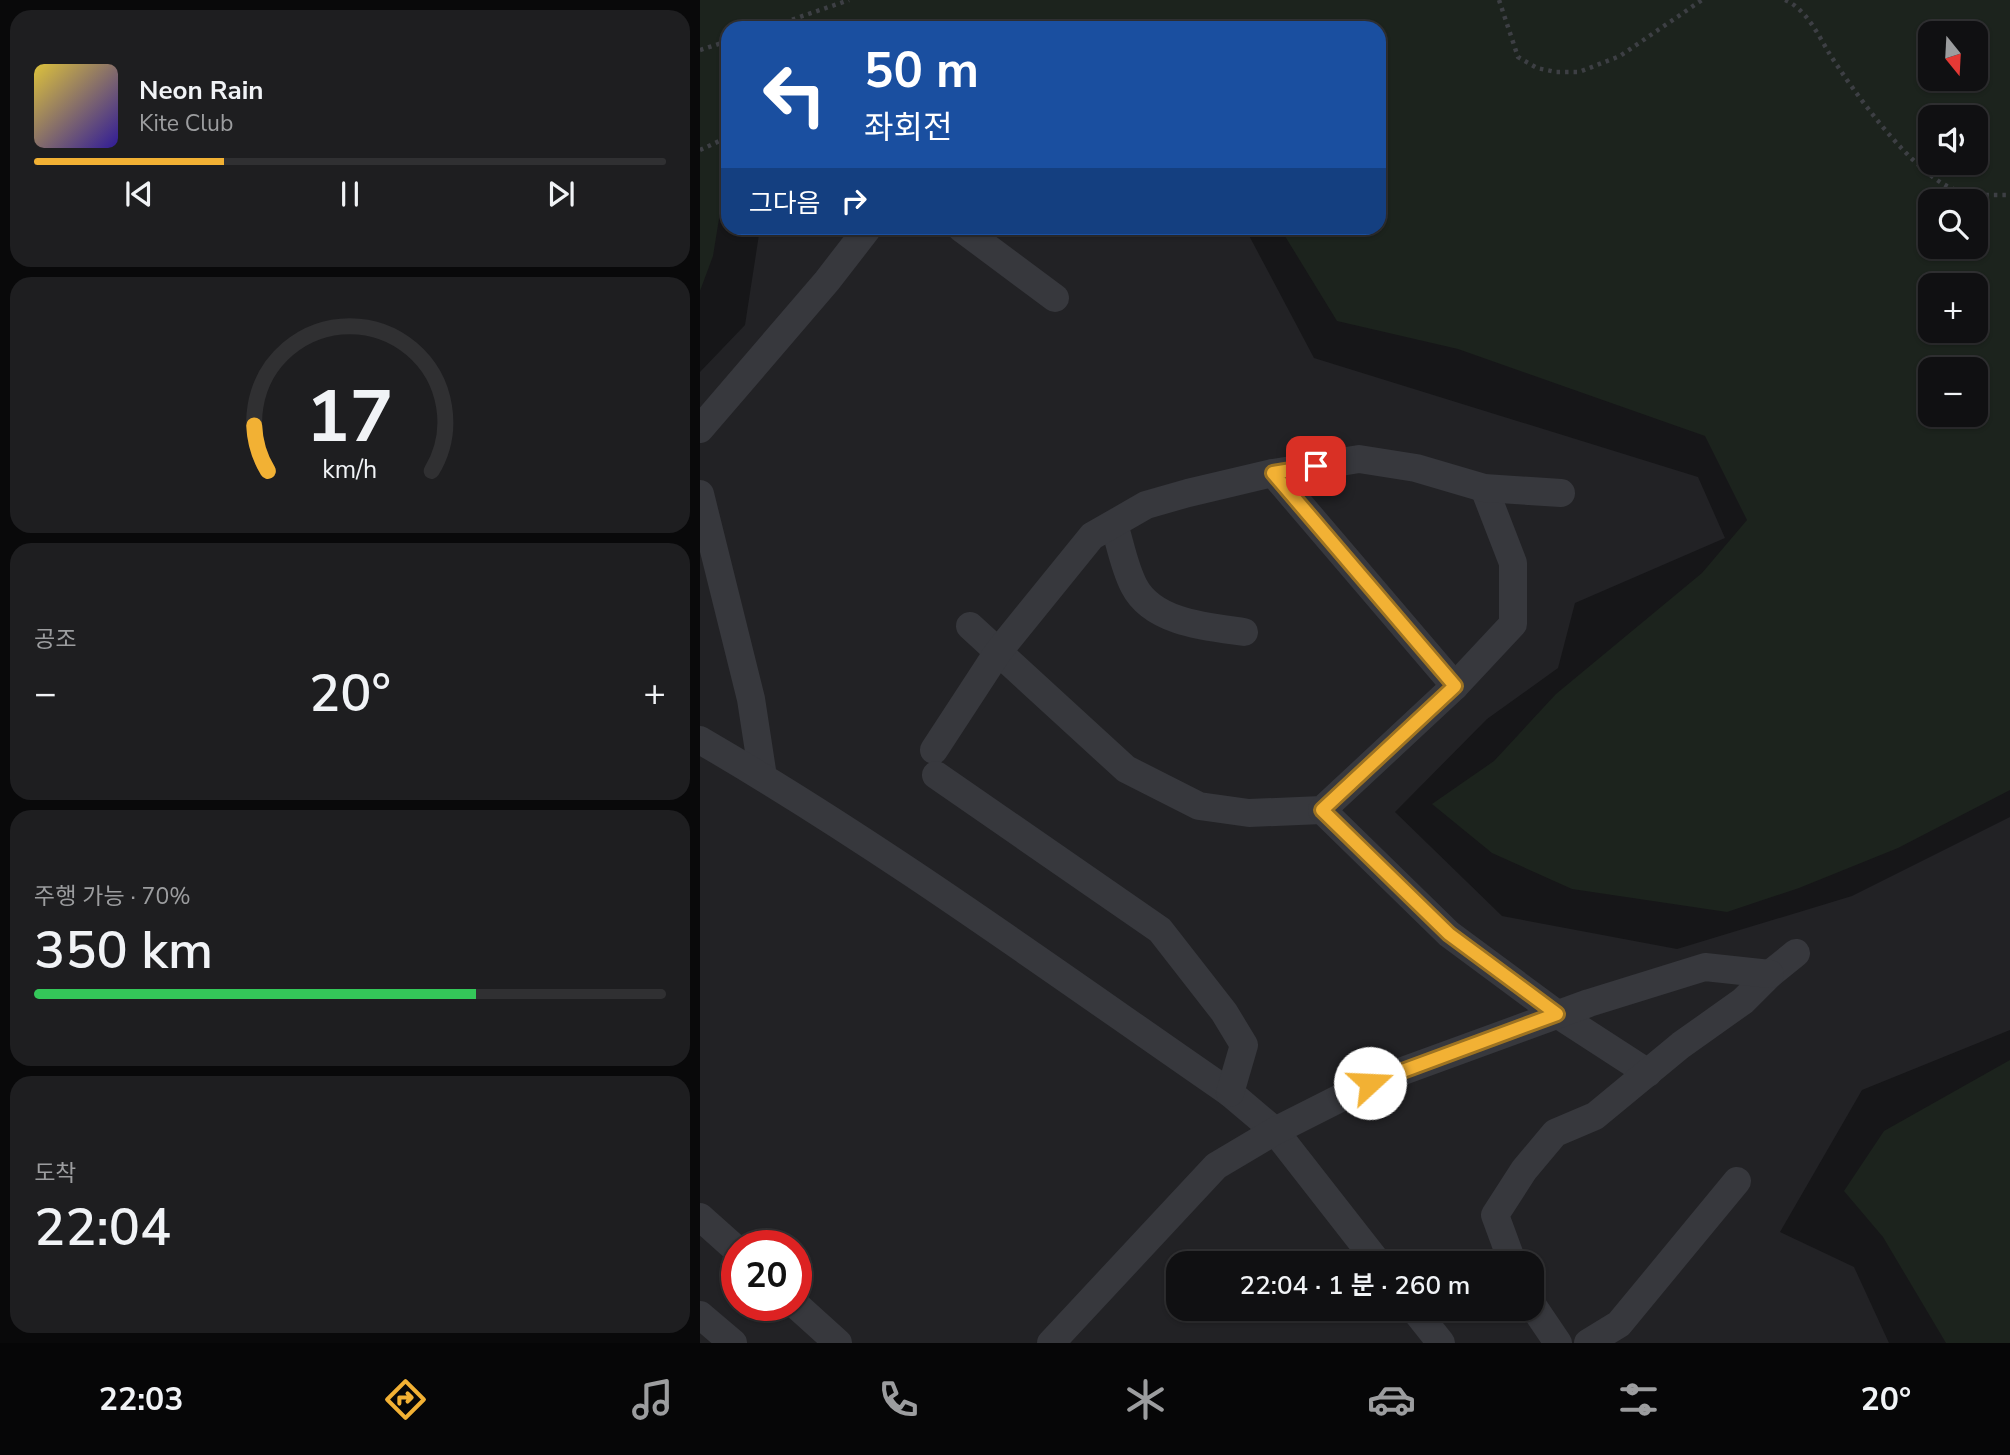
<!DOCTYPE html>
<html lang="ko">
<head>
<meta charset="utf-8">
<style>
  :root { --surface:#101012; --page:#1e1e20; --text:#f1f3f6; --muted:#9c9d9f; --line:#303032; --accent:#f2b134 }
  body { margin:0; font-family:"Nunito Sans","Noto Sans KR",sans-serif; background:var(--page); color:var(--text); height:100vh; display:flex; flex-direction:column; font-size:26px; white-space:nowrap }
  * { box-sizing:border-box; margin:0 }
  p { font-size:23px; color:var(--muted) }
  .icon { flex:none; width:38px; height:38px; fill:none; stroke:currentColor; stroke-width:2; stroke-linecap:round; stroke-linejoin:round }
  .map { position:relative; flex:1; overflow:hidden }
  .drawer { display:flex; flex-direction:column; gap:10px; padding:10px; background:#09090a; width:700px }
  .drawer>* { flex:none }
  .top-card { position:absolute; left:21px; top:21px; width:665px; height:214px; border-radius:21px; box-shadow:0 2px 5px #0004,0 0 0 2px var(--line); background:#1a4fa0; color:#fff; overflow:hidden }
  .needle { width:46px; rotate:162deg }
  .fabs { position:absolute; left:1218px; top:21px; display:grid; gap:14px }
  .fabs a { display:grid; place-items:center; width:70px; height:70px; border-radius:14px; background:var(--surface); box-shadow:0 2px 5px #0004,0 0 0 2px var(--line); font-size:35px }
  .speed { position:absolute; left:21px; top:1230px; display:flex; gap:14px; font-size:35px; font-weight:700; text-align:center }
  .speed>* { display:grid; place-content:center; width:91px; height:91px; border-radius:50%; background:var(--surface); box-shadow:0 2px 5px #0004,0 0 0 2px var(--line); line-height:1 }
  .speed .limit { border:10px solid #d22; background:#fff; color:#111 }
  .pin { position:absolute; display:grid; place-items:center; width:60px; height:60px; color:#fff; margin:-30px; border-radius:14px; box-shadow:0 4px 10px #0006 }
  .me { position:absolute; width:77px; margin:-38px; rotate:70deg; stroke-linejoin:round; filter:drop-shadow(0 0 5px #0008) }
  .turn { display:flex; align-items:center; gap:24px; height:147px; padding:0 28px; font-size:32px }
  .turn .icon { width:91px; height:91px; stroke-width:2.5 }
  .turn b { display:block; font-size:49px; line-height:60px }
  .then { display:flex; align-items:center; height:66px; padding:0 28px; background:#0003; gap:14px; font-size:26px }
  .big { font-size:52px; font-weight:600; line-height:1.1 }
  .drawer .widget { flex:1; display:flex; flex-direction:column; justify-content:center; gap:10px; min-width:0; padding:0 24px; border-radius:21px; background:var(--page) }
  .drawer .dial { align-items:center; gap:0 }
  .dial svg { height:182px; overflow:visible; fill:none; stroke:var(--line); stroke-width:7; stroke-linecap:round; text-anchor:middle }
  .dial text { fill:var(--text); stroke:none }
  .song { display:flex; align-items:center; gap:21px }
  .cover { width:84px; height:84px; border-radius:10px; background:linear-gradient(135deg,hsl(50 70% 55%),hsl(250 70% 35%)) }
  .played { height:7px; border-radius:4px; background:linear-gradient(90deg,var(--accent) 30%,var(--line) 30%) }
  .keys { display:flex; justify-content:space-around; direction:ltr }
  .heat { display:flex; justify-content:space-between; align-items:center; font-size:38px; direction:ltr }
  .charge { height:10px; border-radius:5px; background:linear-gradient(90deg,#34c759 70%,var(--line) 0) }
  .trip { position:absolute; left:466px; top:1251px; width:378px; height:70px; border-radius:21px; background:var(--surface); box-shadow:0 2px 5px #0004,0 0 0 2px var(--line); font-weight:600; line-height:70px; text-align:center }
  .menu { display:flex; height:112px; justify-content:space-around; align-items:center; background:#060607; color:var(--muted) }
  .menu .icon { width:49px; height:49px }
  .menu .on { color:var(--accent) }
  .menu b { font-size:32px; color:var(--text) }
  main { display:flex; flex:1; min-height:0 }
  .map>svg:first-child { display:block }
  .built { fill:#222225; fill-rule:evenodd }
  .green { fill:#1c231d; fill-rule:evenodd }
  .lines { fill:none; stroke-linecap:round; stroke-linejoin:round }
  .path { stroke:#3d3f44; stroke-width:4.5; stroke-dasharray:3.5 5; stroke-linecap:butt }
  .minor { stroke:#37383d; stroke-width:28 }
  .route-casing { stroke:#9d7322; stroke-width:18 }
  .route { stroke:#f2b134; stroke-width:12 }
</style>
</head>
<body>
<main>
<section class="drawer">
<div class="widget">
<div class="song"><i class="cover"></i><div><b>Neon Rain</b><p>Kite Club</p></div></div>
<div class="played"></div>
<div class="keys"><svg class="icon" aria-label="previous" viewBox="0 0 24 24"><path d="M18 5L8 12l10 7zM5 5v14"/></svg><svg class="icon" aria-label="pause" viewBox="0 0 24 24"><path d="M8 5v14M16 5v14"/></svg><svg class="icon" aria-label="next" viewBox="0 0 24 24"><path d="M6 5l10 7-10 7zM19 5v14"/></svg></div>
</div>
<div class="widget dial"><svg viewBox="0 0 100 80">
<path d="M14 69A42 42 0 1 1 86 69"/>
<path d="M14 69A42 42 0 0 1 8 49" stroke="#f2b134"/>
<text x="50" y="56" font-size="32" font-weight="700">17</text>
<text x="50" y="72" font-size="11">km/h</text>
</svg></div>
<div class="widget"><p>공조</p>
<div class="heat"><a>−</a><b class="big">20°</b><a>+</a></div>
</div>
<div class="widget"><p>주행 가능 · 70%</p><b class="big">350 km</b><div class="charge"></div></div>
<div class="widget"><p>도착</p><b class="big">22:04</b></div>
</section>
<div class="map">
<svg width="1310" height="1343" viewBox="0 0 1310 1343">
  <rect width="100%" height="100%" fill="#161618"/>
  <!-- built -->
  <path class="built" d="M60,228H545L614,358L998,477L1025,538L875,603L858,668L787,719L695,812L802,916L977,949L1152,896L1310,817V1030L1162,1090L1080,1232L1154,1267L1189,1343H0V372L45,325ZM37,1246H96V1306H37ZM478,1264H831V1309H478Z"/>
  <!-- green -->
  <g class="green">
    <path d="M0,0H1310V790L1198,848L1099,888L1027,912L872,889L792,853L732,804L794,761L856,694L1002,573L1047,520L1005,436L758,349L637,321L580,228H679V28H28V186L23,194L13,256L0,291ZM1230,33H1276V79H1230ZM1230,117H1276V163H1230ZM1230,201H1276V247H1230ZM1230,285H1276V331H1230ZM1230,369H1276V415H1230Z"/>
    <path d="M1310,1060V1343H1246L1183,1237L1144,1191L1184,1131Z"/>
  </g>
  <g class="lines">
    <!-- path -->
    <g class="path">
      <path d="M799,0L818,57L837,68L856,72H879L920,56L1002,0"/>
      <path d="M1085,0C1105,8 1118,34 1129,53C1153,91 1214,176 1256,190C1273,196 1292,195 1310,195"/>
      <path d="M68,28L149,0"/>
      <path d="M0,50L28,41"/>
      <path d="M0,150L28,137"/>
    </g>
    <!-- minor -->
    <g class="minor">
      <path d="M261,228L355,298"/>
      <path d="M0,429L127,281L168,228"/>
      <path d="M573,473L755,686"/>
      <path d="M0,494L51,699L63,777"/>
      <path d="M414,524C420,543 424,567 434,586C453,623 508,627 544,632"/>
      <path d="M270,626L426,769L499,806L549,813L622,810L755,686L813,624V563L784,488"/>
      <path d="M0,740C184,847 356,973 530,1093L575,1131L679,1264"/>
      <path d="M234,750L298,652L392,536L446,505L488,493L573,473L659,459L716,468L784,488L861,493"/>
      <path d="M236,775L460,930L524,1012L544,1045L530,1093"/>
      <path d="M622,810L749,934L857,1014L948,1073"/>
      <path d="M0,1217L37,1250"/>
      <path d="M813,1264L795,1215L824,1170L855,1133L895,1116L981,1045L1043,1001L1070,974L1096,953"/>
      <path d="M831,1303L858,1343"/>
      <path d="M96,1305L138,1343"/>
      <path d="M714,1309L741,1343"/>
      <path d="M0,1315L33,1343"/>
      <path d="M351,1343L516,1166L575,1131L670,1083L889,1003L1005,967L1070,974"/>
      <path d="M888,1343L919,1324L1037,1181"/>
    </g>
  </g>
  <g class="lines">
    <!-- route casing -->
    <g class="route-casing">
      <path id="route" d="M616,466L573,473L755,686L622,810L749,934L857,1014L670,1083"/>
    </g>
    <!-- route -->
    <use href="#route" class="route"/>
  </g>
</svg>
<div class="fabs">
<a><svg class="needle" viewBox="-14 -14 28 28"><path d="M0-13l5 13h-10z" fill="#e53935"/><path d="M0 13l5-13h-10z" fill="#9c9d9f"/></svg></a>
<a><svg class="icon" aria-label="sound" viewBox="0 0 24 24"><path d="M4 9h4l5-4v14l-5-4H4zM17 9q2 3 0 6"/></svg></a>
<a><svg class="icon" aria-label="search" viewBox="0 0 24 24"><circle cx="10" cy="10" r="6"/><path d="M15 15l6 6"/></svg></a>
<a>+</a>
<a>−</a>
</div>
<div class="speed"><div class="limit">20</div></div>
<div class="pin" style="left:616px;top:466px;background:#d93025"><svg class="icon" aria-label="arrive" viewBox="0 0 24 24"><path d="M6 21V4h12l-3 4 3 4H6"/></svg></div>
<svg class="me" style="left:670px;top:1083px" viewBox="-20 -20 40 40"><circle r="19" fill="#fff"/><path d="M0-13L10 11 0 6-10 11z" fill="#f2b134"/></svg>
<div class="trip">22:04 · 1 분 · 260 m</div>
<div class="top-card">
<div class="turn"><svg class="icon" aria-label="left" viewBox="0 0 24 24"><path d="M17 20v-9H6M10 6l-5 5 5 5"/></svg><div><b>50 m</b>좌회전</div></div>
<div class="then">그다음<svg class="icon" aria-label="right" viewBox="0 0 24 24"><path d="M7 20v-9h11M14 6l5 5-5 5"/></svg></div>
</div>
</div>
</main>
<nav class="menu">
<b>22:03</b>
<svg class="icon on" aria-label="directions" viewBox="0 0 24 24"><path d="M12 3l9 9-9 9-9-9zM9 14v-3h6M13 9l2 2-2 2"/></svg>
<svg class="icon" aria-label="music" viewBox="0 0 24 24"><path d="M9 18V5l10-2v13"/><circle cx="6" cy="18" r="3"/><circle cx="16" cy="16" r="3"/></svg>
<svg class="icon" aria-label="phone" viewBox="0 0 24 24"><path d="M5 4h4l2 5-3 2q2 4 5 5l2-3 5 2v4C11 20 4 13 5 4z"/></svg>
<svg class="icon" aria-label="climate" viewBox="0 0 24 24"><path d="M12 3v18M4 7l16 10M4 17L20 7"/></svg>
<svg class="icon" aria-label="car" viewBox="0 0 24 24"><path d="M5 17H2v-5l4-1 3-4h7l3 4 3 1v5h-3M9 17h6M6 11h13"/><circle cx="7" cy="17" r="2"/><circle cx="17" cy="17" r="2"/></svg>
<svg class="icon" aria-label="filters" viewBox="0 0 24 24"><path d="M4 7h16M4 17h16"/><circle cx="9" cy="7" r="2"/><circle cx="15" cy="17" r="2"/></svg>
<b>20°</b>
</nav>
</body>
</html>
